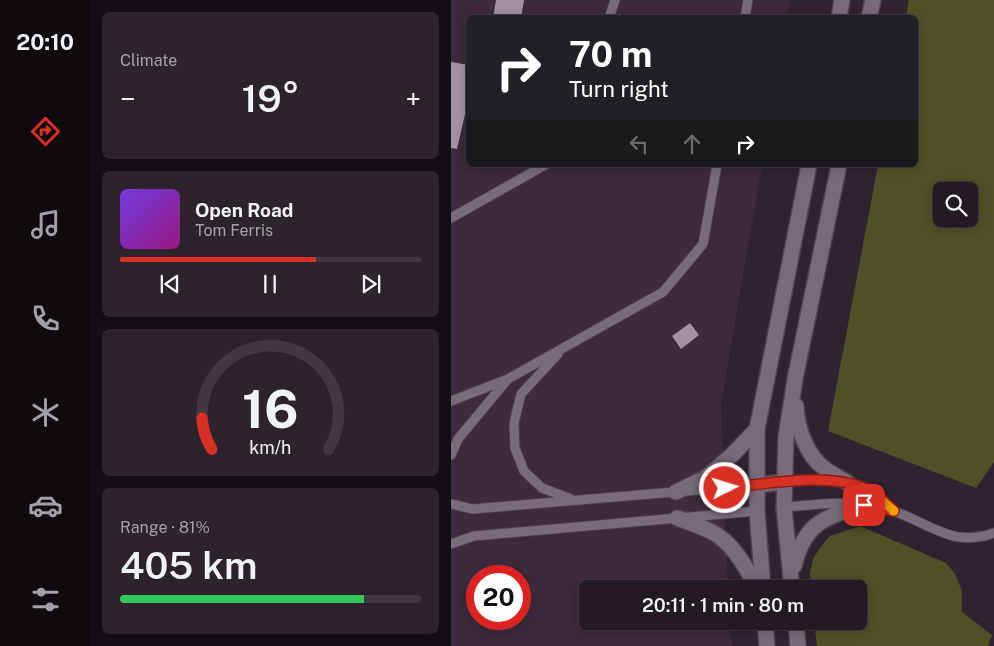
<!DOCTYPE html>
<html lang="en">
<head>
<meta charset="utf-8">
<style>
  :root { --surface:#241a24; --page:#2c232c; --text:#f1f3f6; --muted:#a3a1a6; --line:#413841; --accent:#d93025 }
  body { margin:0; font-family:"Public Sans",sans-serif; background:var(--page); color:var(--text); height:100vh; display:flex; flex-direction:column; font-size:19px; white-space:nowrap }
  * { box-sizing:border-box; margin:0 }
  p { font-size:16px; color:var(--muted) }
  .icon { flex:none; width:28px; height:28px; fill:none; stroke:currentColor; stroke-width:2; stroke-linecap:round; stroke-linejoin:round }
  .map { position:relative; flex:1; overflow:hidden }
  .details { display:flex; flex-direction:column; gap:12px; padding:12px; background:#140e14; width:361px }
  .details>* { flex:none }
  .top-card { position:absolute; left:15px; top:15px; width:452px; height:152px; border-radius:8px; box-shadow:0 2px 12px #0003,0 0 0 1px var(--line); background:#202124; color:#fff; overflow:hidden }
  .tools { position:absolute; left:482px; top:182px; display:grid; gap:10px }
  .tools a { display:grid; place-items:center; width:45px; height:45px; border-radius:8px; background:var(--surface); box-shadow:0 2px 12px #0003,0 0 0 1px var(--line); font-size:25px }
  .speed { position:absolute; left:15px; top:565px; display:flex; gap:10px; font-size:25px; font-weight:700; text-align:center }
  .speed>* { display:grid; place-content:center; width:65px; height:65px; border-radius:50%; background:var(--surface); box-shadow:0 2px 12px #0003,0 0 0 1px var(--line); line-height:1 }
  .speed .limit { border:8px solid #d22; background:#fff; color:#111 }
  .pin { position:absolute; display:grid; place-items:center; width:42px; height:42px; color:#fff; margin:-21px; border-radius:10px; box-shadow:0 2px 8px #0006 }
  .me { position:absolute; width:55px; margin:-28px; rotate:85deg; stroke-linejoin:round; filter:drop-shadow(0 0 4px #0008) }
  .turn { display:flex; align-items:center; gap:18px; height:105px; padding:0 20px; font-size:22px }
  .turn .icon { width:65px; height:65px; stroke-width:2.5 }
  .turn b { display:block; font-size:35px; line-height:42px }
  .lanes { display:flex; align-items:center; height:48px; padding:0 20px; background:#0003; justify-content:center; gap:25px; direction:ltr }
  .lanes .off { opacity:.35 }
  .big { font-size:38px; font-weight:600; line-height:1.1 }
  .details .widget { flex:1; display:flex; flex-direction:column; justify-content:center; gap:8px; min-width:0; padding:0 18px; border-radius:8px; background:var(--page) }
  .details .dial { align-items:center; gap:0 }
  .dial svg { height:130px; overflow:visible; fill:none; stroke:var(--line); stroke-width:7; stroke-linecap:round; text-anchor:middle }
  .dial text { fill:var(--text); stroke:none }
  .song { display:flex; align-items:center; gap:15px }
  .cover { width:60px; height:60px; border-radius:8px; background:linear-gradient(135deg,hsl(260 70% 55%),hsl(310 70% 35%)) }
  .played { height:5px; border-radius:2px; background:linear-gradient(90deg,var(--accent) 65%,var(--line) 65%) }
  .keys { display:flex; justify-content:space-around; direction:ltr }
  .heat { display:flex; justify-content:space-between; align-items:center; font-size:28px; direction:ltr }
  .charge { height:8px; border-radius:4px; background:linear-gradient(90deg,#34c759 81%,var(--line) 0) }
  .trip { position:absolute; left:128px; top:580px; width:288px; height:50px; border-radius:8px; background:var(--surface); box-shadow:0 2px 12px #0003,0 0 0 1px var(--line); font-weight:600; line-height:50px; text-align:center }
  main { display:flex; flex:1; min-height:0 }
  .dock { display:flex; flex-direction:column; width:90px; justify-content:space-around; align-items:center; background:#0e0a0e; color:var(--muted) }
  .dock .icon { width:35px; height:35px }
  .dock .active { color:var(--accent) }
  .dock b { font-size:22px; color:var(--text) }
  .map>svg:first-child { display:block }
  .built { fill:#3d2a3d; fill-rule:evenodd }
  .green { fill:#4e5125; fill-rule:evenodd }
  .building { fill:#a392a2 }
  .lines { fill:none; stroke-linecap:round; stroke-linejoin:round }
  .service-casing { stroke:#4b404b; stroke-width:11 }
  .secondary-casing { stroke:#4b404b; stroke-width:18 }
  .service { stroke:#7a6b7a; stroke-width:9 }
  .secondary { stroke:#7a6b7a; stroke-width:15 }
  .route-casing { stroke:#8d1f18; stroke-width:12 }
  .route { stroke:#d93025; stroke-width:9 }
  .slow { stroke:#f59e0b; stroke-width:9 }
</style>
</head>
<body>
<main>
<nav class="dock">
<b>20:10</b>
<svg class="icon active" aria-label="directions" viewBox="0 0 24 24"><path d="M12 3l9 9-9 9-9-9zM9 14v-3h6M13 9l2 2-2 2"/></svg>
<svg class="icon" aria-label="music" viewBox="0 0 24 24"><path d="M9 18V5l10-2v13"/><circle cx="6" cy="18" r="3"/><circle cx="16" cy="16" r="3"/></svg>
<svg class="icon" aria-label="phone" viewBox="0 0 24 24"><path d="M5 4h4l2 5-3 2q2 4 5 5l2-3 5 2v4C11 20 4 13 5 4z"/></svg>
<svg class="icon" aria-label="climate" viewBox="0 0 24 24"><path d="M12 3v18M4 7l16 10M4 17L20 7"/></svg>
<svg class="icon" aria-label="car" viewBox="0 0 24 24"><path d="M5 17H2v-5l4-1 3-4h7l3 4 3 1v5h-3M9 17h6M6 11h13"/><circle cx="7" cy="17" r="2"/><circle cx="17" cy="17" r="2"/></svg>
<svg class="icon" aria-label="filters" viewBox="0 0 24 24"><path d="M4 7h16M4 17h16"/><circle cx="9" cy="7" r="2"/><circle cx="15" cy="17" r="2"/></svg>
</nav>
<section class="details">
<div class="widget"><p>Climate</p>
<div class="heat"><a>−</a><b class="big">19°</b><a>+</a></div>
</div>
<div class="widget">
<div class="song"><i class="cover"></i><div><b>Open Road</b><p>Tom Ferris</p></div></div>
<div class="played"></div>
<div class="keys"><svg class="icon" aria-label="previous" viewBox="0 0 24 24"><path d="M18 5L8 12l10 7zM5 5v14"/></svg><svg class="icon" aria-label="pause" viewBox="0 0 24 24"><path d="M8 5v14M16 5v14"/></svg><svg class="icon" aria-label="next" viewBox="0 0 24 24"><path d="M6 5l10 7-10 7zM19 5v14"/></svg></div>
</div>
<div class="widget dial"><svg viewBox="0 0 100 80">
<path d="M14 69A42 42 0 1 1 86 69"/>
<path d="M14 69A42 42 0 0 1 8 50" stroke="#d93025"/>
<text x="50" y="56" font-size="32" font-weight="700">16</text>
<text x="50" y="72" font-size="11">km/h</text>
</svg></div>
<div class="widget"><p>Range · 81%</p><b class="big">405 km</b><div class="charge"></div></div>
</section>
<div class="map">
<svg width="543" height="646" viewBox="0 0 543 646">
  <rect width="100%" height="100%" fill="#302330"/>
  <!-- built -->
  <path class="built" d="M0,0H339L336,17L18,18V165H311L270,404L277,589H136V621H279L281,646H0ZM26,576H69V619H26Z"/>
  <!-- green -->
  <g class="green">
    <path d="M458,0H543V462L525,488L377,431L427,165H465V18L455,17ZM491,191H519V219H491Z"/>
    <path d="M409,526L495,563L504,574L511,591V612L541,635L537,646H366L363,621H406V589H360L359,573L362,559L369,548L379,536Z"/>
  </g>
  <!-- building -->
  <g class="building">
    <path d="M45,0H73L70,18H42Z"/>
    <path d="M0,62L18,65V97L6,149L0,148Z"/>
    <path d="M239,323L248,335L230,349L221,336Z"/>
  </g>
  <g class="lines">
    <!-- service casing -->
    <g class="service-casing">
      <g id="service">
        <path d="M158,18L164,0"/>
        <path d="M294,18L297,0"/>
        <path d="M0,218L94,165"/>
        <path d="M107,354L70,394L63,423L64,448L73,471L91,488L120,499"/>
        <path d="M0,401L57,379L212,292L252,244L266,165"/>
        <path d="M0,455L7,439L56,380"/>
        <path d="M334,482C363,480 397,476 423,494C429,498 435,504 441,509"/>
        <path d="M0,504L22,509L306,485"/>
        <path d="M333,507C360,505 388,501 414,505C424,506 435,508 445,512C479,524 503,548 543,533"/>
        <path d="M0,544L23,536L306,511"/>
      </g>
    </g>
    <!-- secondary casing -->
    <g class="secondary-casing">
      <g id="secondary">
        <path d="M388,18L391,0"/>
        <path d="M418,18L422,0"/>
        <path d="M345,406C346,427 355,455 373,468C380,474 389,478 397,483"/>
        <path d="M306,485L334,482"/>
        <path d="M225,492L254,478L281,455L306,429"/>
        <path d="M226,518C237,522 249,526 259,531C281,541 296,568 306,589"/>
        <path d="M343,566C354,522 373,518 413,505"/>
        <path d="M312,589L306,511V429L358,165"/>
        <path d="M341,589L333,507L335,437L344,379L388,165"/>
        <path d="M314,621L316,646"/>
        <path d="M345,621L347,646"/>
      </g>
    </g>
    <!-- service -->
    <use href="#service" class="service"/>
    <!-- secondary -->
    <use href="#secondary" class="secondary"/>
  </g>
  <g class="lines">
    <!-- route casing -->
    <g class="route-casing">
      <path id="route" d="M274,488C315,484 387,470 423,493C430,498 437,505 443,511L413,505"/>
    </g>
    <!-- route -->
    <use href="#route" class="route"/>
    <!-- slow -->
    <path class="slow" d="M411,488L422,493L443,511H442"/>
  </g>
</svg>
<div class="tools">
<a><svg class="icon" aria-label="search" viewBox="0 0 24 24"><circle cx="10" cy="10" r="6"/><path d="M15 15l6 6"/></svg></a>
</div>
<div class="speed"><div class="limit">20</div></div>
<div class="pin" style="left:413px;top:505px;background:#d93025"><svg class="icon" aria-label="arrive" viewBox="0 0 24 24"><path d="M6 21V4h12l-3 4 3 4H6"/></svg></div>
<svg class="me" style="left:274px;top:488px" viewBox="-20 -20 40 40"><circle r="17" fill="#d93025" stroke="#fff" stroke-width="3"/><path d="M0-11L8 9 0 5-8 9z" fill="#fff"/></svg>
<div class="trip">20:11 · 1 min · 80 m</div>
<div class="top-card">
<div class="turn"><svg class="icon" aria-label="right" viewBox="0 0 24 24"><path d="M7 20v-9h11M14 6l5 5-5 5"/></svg><div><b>70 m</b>Turn right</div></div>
<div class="lanes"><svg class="icon off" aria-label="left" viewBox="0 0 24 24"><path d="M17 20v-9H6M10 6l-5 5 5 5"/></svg><svg class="icon off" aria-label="ahead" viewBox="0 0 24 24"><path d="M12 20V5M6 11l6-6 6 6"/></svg><svg class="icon" aria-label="right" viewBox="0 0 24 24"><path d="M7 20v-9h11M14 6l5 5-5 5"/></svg></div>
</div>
</div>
</main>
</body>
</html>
